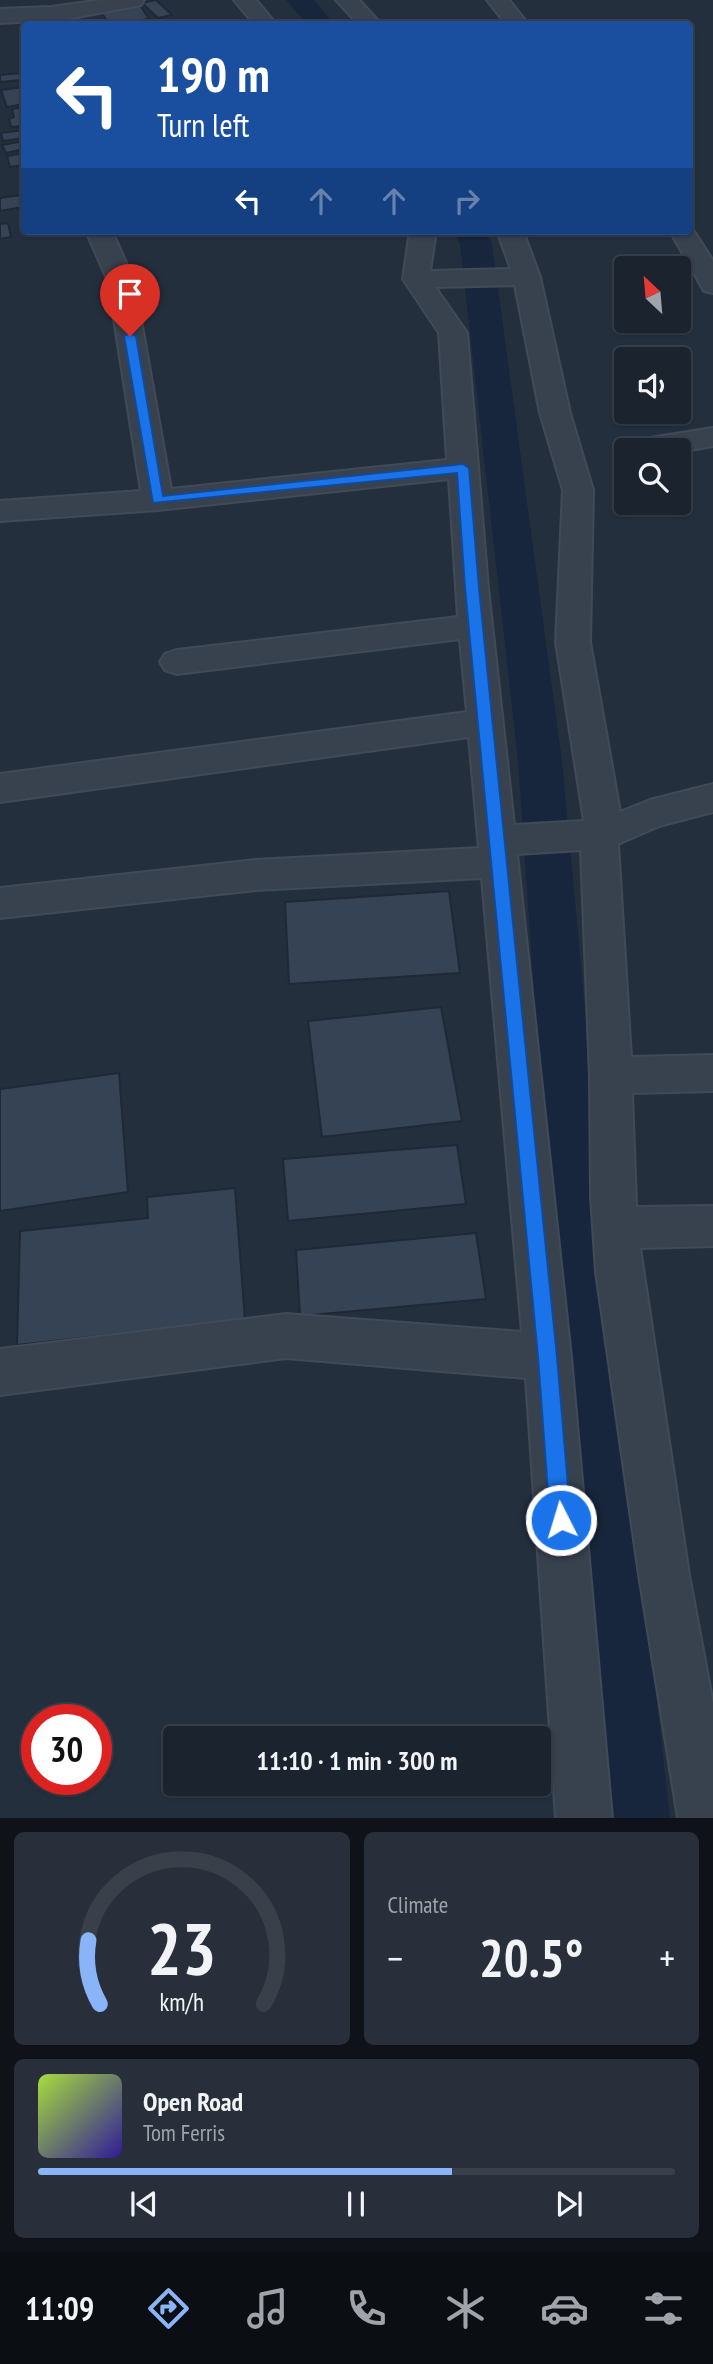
<!DOCTYPE html>
<html lang="en">
<head>
<meta charset="utf-8">
<style>
  :root { --surface:#1b232e; --page:#282f3a; --text:#f1f3f6; --muted:#a0a4aa; --line:#39404a; --accent:#8ab4f8 }
  body { margin:0; font-family:"PT Sans Narrow",sans-serif; background:var(--page); color:var(--text); height:100vh; display:flex; flex-direction:column; font-size:26px; white-space:nowrap }
  * { box-sizing:border-box; margin:0 }
  p { font-size:23px; color:var(--muted) }
  .icon { flex:none; width:38px; height:38px; fill:none; stroke:currentColor; stroke-width:2; stroke-linecap:round; stroke-linejoin:round }
  .map { position:relative; height:1818px; overflow:hidden }
  .details { display:flex; flex-direction:column; gap:14px; padding:14px; background:#0f1319; flex:1 }
  .details>* { flex:none }
  .hud { position:absolute; left:21px; top:21px; width:672px; height:214px; border-radius:7px; box-shadow:0 2px 5px #0004,0 0 0 2px var(--line); background:#1a4fa0; color:#fff; overflow:hidden }
  .needle { width:46px; rotate:334deg }
  .fabs { position:absolute; left:614px; top:256px; display:grid; gap:14px }
  .fabs a { display:grid; place-items:center; width:77px; height:77px; border-radius:7px; background:var(--surface); box-shadow:0 2px 5px #0004,0 0 0 2px var(--line); font-size:35px }
  .speed { position:absolute; left:21px; top:1704px; display:flex; gap:14px; font-size:35px; font-weight:700; text-align:center }
  .speed>* { display:grid; place-content:center; width:91px; height:91px; border-radius:50%; background:var(--surface); box-shadow:0 2px 5px #0004,0 0 0 2px var(--line); line-height:1 }
  .speed .limit { border:10px solid #d22; background:#fff; color:#111 }
  .pin { position:absolute; display:grid; place-items:center; width:60px; height:60px; color:#fff; margin:-72px -30px; border-radius:50% 50% 50% 0; rotate:-45deg; box-shadow:0 0 7px #0007 }
  .pin .icon { rotate:45deg }
  .me { position:absolute; width:77px; margin:-38px; rotate:355deg; stroke-linejoin:round; filter:drop-shadow(0 0 5px #0008) }
  .turn { display:flex; align-items:center; gap:24px; height:147px; padding:0 21px; font-size:32px }
  .turn .icon { width:91px; height:91px; stroke-width:2.5 }
  .turn b { display:block; font-size:49px; line-height:60px }
  .lanes { display:flex; align-items:center; height:66px; padding:0 21px; background:#0003; justify-content:center; gap:35px; direction:ltr }
  .lanes .off { opacity:.35 }
  .big { font-size:52px; font-weight:700; line-height:1.1 }
  .details .widget { flex:1; display:flex; flex-direction:column; justify-content:center; gap:10px; min-width:0; padding:0 24px; border-radius:10px; background:var(--page) }
  .details .dial { align-items:center; gap:0 }
  .dial svg { height:182px; overflow:visible; fill:none; stroke:var(--line); stroke-width:7; stroke-linecap:round; text-anchor:middle }
  .dial text { fill:var(--text); stroke:none }
  .song { display:flex; align-items:center; gap:21px }
  .cover { width:84px; height:84px; border-radius:10px; background:linear-gradient(135deg,hsl(80 70% 55%),hsl(250 70% 35%)) }
  .played { height:7px; border-radius:4px; background:linear-gradient(90deg,var(--accent) 65%,var(--line) 65%) }
  .keys { display:flex; justify-content:space-around; direction:ltr }
  .heat { display:flex; justify-content:space-between; align-items:center; font-size:38px; direction:ltr }
  .details .tiles { flex:1; display:grid; gap:14px; grid-template-columns:1fr 1fr }
  .widget:last-child { grid-column:span 2 }
  .trip { position:absolute; left:163px; top:1726px; width:388px; height:70px; border-radius:7px; background:var(--surface); box-shadow:0 2px 5px #0004,0 0 0 2px var(--line); font-weight:700; line-height:70px; text-align:center }
  .menu { display:flex; height:112px; justify-content:space-around; align-items:center; background:#0b0e12; color:var(--muted) }
  .menu .icon { width:49px; height:49px }
  .menu .active { color:var(--accent) }
  .menu b { font-size:32px; color:var(--text) }
  .map>svg:first-child { display:block }
  .lines { fill:none; stroke-linecap:round; stroke-linejoin:round }
  .canal { fill:#17263c; fill-rule:evenodd }
  .building { fill:#364354; stroke:#1f2835; stroke-width:2 }
  .minor-casing { stroke:#414a57; stroke-width:4 }
  .minor { fill:#38414e; fill-rule:evenodd }
  .route { fill:#1a73e8; stroke:#114b97; stroke-width:2 }
</style>
</head>
<body>
<div class="map">
<svg width="713" height="1818" viewBox="0 0 713 1818">
  <rect width="100%" height="100%" fill="#242f3e"/>
  <g class="lines">
    <!-- canal -->
    <g class="canal">
      <path d="M286,0H314L334,24H307Z"/>
      <path d="M453,231H485L492,244L562,761L610,1280L670,1818H602L554,1280L518,761L460,244Z"/>
    </g>
  </g>
  <!-- building -->
  <g class="building">
    <path d="M156,0L172,15L158,18L142,3Z"/>
    <path d="M140,5L149,19L109,24L101,12Z"/>
    <path d="M20,73L21,80L0,82V75Z"/>
    <path d="M24,87V104L7,107L1,90Z"/>
    <path d="M24,107V126L11,127L9,119L14,117L12,109Z"/>
    <path d="M24,130V138L3,141L1,133Z"/>
    <path d="M24,141V149L6,153L2,145Z"/>
    <path d="M24,153V165L10,167L7,156Z"/>
    <path d="M20,195L23,207L0,211V198Z"/>
    <path d="M8,223L11,237L0,239V224Z"/>
    <path d="M449,891L460,973L289,984L285,902Z"/>
    <path d="M441,1007L462,1121L322,1137L308,1021Z"/>
    <path d="M119,1073L128,1192L0,1211V1089Z"/>
    <path d="M457,1145L466,1204L288,1221L283,1159Z"/>
    <path d="M235,1188L245,1320L17,1345L20,1231L148,1218L147,1197Z"/>
    <path d="M476,1233L486,1299L300,1316L296,1250Z"/>
  </g>
  <g class="lines">
    <!-- minor casing -->
    <g class="minor-casing">
      <g id="minor">
        <path d="M102,0H144L141,5L67,19L0,23V9L51,7Z"/>
        <path d="M234,0H256L276,24H254Z"/>
        <path d="M336,0H359L381,24H358Z"/>
        <path d="M487,0H509L528,24H506Z"/>
        <path d="M690,225L713,261V293L704,291L670,231H690Z"/>
        <path d="M86,231H112L134,281L171,489L447,460L439,333L403,279L410,231H436L430,271L511,269L497,231H523L540,277L570,413L593,490L590,642L620,812L650,800L713,784V812L659,826L618,844L631,1057L713,1055V1091L632,1093L636,1207L713,1206V1246L640,1248L689,1575L713,1704V1818H678L639,1575L596,1272L591,1196L590,1076L581,850L517,854L571,1357L612,1818H556L526,1378L286,1358L0,1395V1349L286,1314L522,1332L482,878L256,890L0,918V888L256,860L479,848L469,737L0,802V774L467,712L460,639L177,674L165,670L160,662L165,654L177,650L458,617L449,479L158,510L0,521V501L141,491L108,281ZM515,285L540,413L563,490L556,642L584,821L514,825L488,588L467,333L435,287Z"/>
        <path d="M713,428V446L679,452L626,450V458L620,457L616,450L620,443L631,441Z"/>
      </g>
    </g>
    <!-- minor -->
    <use href="#minor" class="minor"/>
  </g>
  <!-- route -->
  <path class="route" d="M130,333L136,336L163,496L463,464L469,468L479,588L557,1357L571,1520L568,1527L561,1530L553,1527L550,1520L538,1357L465,588L457,473L153,503L124,336Z"/>
</svg>
<div class="fabs">
<a><svg class="needle" viewBox="-14 -14 28 28"><path d="M0-13l5 13h-10z" fill="#e53935"/><path d="M0 13l5-13h-10z" fill="#a0a4aa"/></svg></a>
<a><svg class="icon" aria-label="sound" viewBox="0 0 24 24"><path d="M4 9h4l5-4v14l-5-4H4zM17 9q2 3 0 6"/></svg></a>
<a><svg class="icon" aria-label="search" viewBox="0 0 24 24"><circle cx="10" cy="10" r="6"/><path d="M15 15l6 6"/></svg></a>
</div>
<div class="speed"><div class="limit">30</div></div>
<div class="pin" style="left:130px;top:336px;background:#d93025"><svg class="icon" aria-label="arrive" viewBox="0 0 24 24"><path d="M6 21V4h12l-3 4 3 4H6"/></svg></div>
<svg class="me" style="left:561px;top:1520px" viewBox="-20 -20 40 40"><circle r="17" fill="#1a73e8" stroke="#fff" stroke-width="3"/><path d="M0-11L8 9 0 5-8 9z" fill="#fff"/></svg>
<div class="trip">11:10 · 1 min · 300 m</div>
<div class="hud">
<div class="turn"><svg class="icon" aria-label="left" viewBox="0 0 24 24"><path d="M17 20v-9H6M10 6l-5 5 5 5"/></svg><div><b>190 m</b>Turn left</div></div>
<div class="lanes"><svg class="icon" aria-label="left" viewBox="0 0 24 24"><path d="M17 20v-9H6M10 6l-5 5 5 5"/></svg><svg class="icon off" aria-label="ahead" viewBox="0 0 24 24"><path d="M12 20V5M6 11l6-6 6 6"/></svg><svg class="icon off" aria-label="ahead" viewBox="0 0 24 24"><path d="M12 20V5M6 11l6-6 6 6"/></svg><svg class="icon off" aria-label="right" viewBox="0 0 24 24"><path d="M7 20v-9h11M14 6l5 5-5 5"/></svg></div>
</div>
</div>
<section class="details">
<div class="tiles">
<div class="widget dial"><svg viewBox="0 0 100 80">
<path d="M14 69A42 42 0 1 1 86 69"/>
<path d="M14 69A42 42 0 0 1 9 41" stroke="#8ab4f8"/>
<text x="50" y="56" font-size="32" font-weight="700">23</text>
<text x="50" y="72" font-size="11">km/h</text>
</svg></div>
<div class="widget"><p>Climate</p>
<div class="heat"><a>−</a><b class="big">20.5°</b><a>+</a></div>
</div>
<div class="widget">
<div class="song"><i class="cover"></i><div><b>Open Road</b><p>Tom Ferris</p></div></div>
<div class="played"></div>
<div class="keys"><svg class="icon" aria-label="previous" viewBox="0 0 24 24"><path d="M18 5L8 12l10 7zM5 5v14"/></svg><svg class="icon" aria-label="pause" viewBox="0 0 24 24"><path d="M8 5v14M16 5v14"/></svg><svg class="icon" aria-label="next" viewBox="0 0 24 24"><path d="M6 5l10 7-10 7zM19 5v14"/></svg></div>
</div>
</div>
</section>
<nav class="menu">
<b>11:09</b>
<svg class="icon active" aria-label="directions" viewBox="0 0 24 24"><path d="M12 3l9 9-9 9-9-9zM9 14v-3h6M13 9l2 2-2 2"/></svg>
<svg class="icon" aria-label="music" viewBox="0 0 24 24"><path d="M9 18V5l10-2v13"/><circle cx="6" cy="18" r="3"/><circle cx="16" cy="16" r="3"/></svg>
<svg class="icon" aria-label="phone" viewBox="0 0 24 24"><path d="M5 4h4l2 5-3 2q2 4 5 5l2-3 5 2v4C11 20 4 13 5 4z"/></svg>
<svg class="icon" aria-label="climate" viewBox="0 0 24 24"><path d="M12 3v18M4 7l16 10M4 17L20 7"/></svg>
<svg class="icon" aria-label="car" viewBox="0 0 24 24"><path d="M5 17H2v-5l4-1 3-4h7l3 4 3 1v5h-3M9 17h6M6 11h13"/><circle cx="7" cy="17" r="2"/><circle cx="17" cy="17" r="2"/></svg>
<svg class="icon" aria-label="filters" viewBox="0 0 24 24"><path d="M4 7h16M4 17h16"/><circle cx="9" cy="7" r="2"/><circle cx="15" cy="17" r="2"/></svg>
</nav>
</body>
</html>
